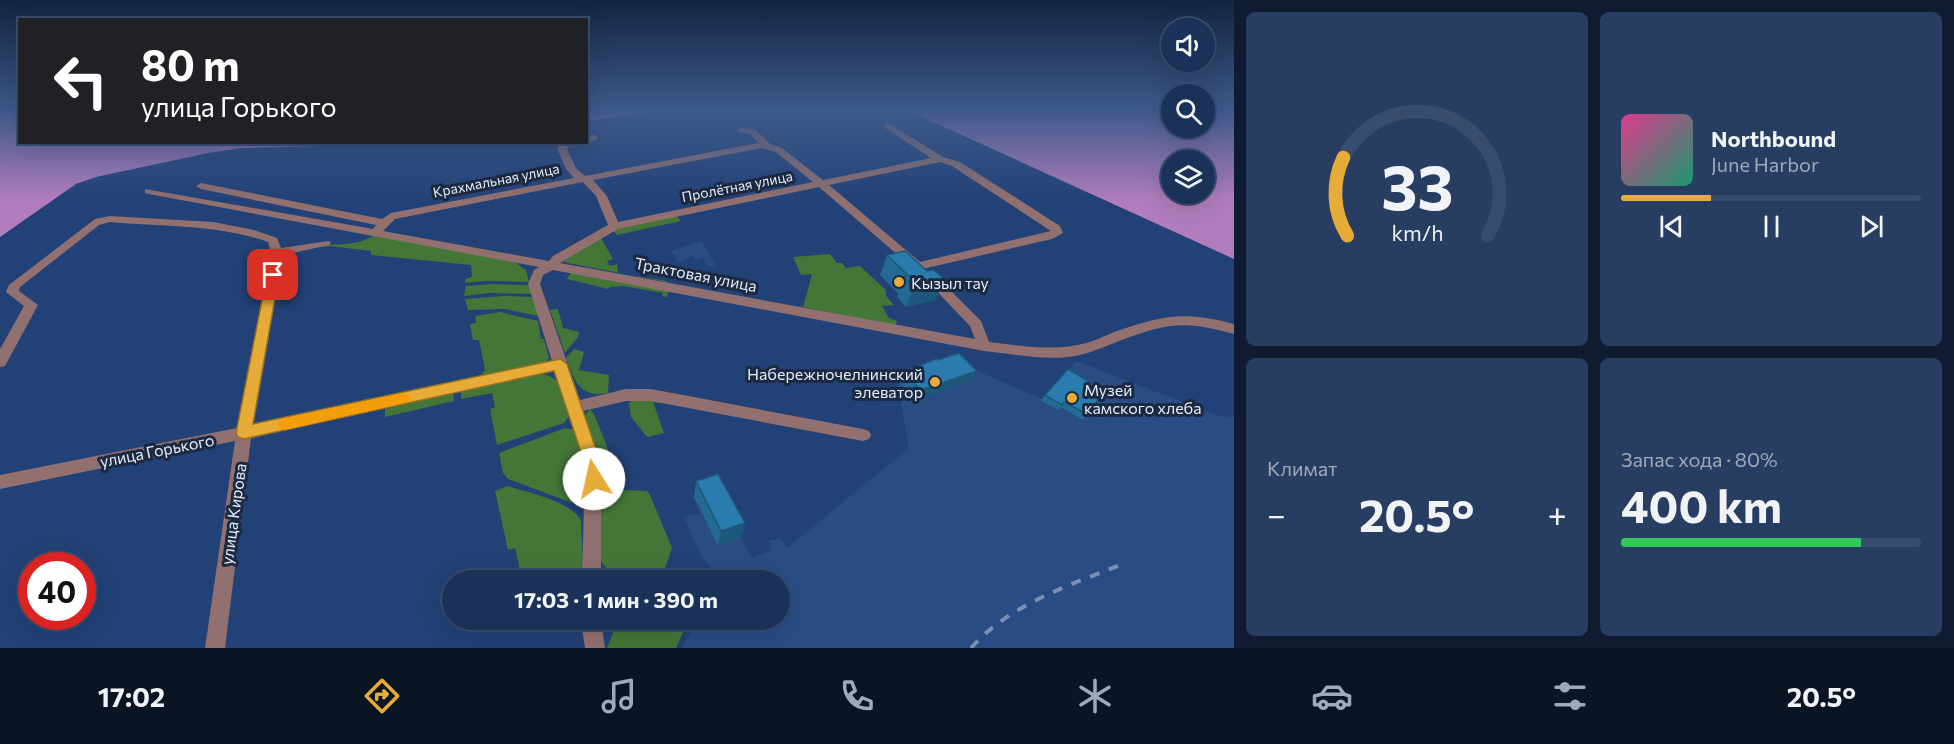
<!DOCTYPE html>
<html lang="ru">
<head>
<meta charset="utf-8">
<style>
  :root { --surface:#1a3158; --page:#273d61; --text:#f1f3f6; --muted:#9fa9ba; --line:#384c6e; --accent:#e7ac37 }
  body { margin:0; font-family:Commissioner,sans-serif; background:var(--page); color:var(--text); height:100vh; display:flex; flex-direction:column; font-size:22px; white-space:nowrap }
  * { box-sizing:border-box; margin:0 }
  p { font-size:20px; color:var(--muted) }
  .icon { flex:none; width:33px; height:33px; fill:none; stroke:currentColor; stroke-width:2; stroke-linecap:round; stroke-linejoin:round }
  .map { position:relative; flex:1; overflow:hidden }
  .sheet { display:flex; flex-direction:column; gap:12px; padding:12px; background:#0e1b30; width:720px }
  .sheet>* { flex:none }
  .hud { position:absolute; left:18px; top:18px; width:570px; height:126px; border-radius:0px; box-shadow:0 6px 24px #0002,0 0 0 2px var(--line); background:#202124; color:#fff; overflow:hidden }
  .buttons { position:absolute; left:1161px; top:18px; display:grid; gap:12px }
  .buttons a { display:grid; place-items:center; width:54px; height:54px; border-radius:50%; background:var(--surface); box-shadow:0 6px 24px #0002,0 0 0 2px var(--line); font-size:30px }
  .speed { position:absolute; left:18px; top:552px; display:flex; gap:12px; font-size:30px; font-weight:700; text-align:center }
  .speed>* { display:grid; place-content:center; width:78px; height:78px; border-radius:50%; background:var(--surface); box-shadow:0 6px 24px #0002,0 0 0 2px var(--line); line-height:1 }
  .speed .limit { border:9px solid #d22; background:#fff; color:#111 }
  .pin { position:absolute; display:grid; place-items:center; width:51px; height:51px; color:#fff; margin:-26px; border-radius:12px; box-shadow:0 3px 9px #0006 }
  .me { position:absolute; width:66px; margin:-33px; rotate:350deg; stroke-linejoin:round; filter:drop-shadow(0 0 4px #0008) }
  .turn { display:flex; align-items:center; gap:21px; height:126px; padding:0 24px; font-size:27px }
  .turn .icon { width:78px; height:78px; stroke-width:2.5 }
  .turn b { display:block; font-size:42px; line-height:51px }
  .big { font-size:45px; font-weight:700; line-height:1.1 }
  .sheet .widget { flex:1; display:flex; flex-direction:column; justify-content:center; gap:9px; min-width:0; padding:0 21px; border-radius:9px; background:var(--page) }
  .sheet .dial { align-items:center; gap:0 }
  .dial svg { height:156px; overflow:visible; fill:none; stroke:var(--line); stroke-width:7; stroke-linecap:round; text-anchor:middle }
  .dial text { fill:var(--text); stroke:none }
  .song { display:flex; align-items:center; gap:18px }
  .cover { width:72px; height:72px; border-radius:9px; background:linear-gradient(135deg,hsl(330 70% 55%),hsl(160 70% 35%)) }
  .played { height:6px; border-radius:3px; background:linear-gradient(90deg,var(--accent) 30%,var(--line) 30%) }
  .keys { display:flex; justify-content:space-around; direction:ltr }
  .heat { display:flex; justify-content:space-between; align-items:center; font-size:33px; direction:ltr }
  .charge { height:9px; border-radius:4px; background:linear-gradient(90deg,#34c759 80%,var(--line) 0) }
  .sheet .tiles { flex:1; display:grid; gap:12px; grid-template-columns:repeat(2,1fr) }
  .trip { position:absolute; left:442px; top:570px; width:348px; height:60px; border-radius:30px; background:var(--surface); box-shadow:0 6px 24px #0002,0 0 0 2px var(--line); font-weight:700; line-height:60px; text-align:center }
  .tabs { display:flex; height:96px; justify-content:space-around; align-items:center; background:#0a1423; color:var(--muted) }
  .tabs .icon { width:42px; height:42px }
  .tabs .active { color:var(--accent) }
  .tabs b { font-size:27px; color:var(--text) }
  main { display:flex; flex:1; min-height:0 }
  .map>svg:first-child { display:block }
  .built { fill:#294c85 }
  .green { fill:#447638 }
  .water { fill:#b17dbd; fill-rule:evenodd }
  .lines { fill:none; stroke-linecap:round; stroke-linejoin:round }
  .minor { fill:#92706f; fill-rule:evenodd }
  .rail { stroke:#7c90b3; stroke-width:4; stroke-dasharray:10 10; stroke-linecap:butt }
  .wall { fill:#236b95 }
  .shaded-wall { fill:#1d5779 }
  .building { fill:#297cad; stroke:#1d5779; stroke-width:1.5 }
  .route { fill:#e7ac37; stroke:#967024; stroke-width:1.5 }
  .slow { fill:#f59e0b }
  .poi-dot { fill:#e7ac37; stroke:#1b2941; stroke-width:2 }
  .labels { text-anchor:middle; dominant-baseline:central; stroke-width:6; stroke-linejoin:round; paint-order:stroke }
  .far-street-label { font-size:14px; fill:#e5edfa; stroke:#1b2941 }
  .street-label { font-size:16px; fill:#e5edfa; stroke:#1b2941 }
  .poi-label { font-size:16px; fill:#e5edfa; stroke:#1b2941; text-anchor:start }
</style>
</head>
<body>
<main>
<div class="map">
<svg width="1234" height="648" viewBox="0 0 1234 648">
  <rect width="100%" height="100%" fill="#224176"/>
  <!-- built -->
  <g class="built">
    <path d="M698,242H702L717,268L708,266L700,254L701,259L695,260L693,256L685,259L686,261L678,262L671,251Z"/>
    <path d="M962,360L968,362L969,367L1042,399L1076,361L1219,416L1234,417V648H682L696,620H780V580H713L715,574L701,556L684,517L700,513L692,496L716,488L746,533L740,535L752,558L772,550L769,541L781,538L787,548L909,448L897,383Z"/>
  </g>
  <!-- green -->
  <g class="green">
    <path d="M677,216L681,221L617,235L613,230Z"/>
    <path d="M375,235L513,261L526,270L529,282L486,281L465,283V279L472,277L471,265L371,255V251L329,246L291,251C317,239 350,251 375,235Z"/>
    <path d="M600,236L613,259L607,261L610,266L617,264L618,273L667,281L666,282L563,262Z"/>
    <path d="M830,254L837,263H842L846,268L860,266L886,290V296L894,305L882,306L889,318L897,321L895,326L803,307L812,274L801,275L793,257Z"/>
    <path d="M571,273L668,291L667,297L662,296L663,293L623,286L610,287L608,289L567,279Z"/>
    <path d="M493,284L529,285L532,294L490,293L464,296L466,286Z"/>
    <path d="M505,296L533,297L538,316L505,309L468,310L465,299Z"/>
    <path d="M558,309L563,328L579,332L578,337L565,353L550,310Z"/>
    <path d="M500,312L538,321L541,339H544L549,358L545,363L460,382L459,380L481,376L485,369L479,340H473L470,324L476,323L475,316Z"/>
    <path d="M574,349L584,352L579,370L609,375L608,393C579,398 575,381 566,358Z"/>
    <path d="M541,374C563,376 564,397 570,415L564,423L497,445L490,409L495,407L492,393L461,399V391Z"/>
    <path d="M453,393L454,401L385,417V409Z"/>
    <path d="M651,398L680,406L653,402L664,433L647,437L631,417L629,403L631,401Z"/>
    <path d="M590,409L594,414L614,464L615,468L610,472L599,465L585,415Z"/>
    <path d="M565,428L574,430C579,447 595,491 578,505L508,479L503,473L499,453Z"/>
    <path d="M508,486C529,493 570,501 581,520L583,567L575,575L545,569L521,575L515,548L508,550L495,491Z"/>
    <path d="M605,489L647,491L650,495L672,548L665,568L653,580C634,580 609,579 600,559V494Z"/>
    <path d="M622,620H669L685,628L676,648H607L615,628Z"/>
  </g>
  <!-- water -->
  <g class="water">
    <path d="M0,110H19L20,142L433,143L242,148L208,153L96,177L76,184L0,237Z"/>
    <path d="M587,110H668L587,121Z"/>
    <path d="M907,110H1171L1172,128H1204L1205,110H1234V259ZM1172,160H1204V194H1172Z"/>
  </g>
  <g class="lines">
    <!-- minor -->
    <g class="minor">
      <path d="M888,123L943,157L960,162L1060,226L1063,233L1052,239L918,270L914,269L819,187L618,229L560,263L975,339L970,326L925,279L923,276L929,272L933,273L981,321L989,342C1018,345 1049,351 1077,345C1091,343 1104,336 1117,331C1163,315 1186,311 1234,324V334C1185,320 1166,323 1119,341C1106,346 1093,352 1080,355C1049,362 1015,354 984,351L553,270L543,275L540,284L580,400L626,389H651L863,429L869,431L871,435L869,439L863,441L651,401H626L583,411L601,464V580H582L585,464L555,370L251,438L225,648H205L235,441L0,489V475L237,428L271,252L268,242C217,224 163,227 110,222L99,225L20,287L19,291L38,305L5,366L0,367V349L24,306L6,292L9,285L95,219L110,216L213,222L254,230L277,238L281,248L329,241L331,243L329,245L283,255L253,425L552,361L528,284L534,270L539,267L149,194L145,193V189L373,229L376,225L201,189L196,186L201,183L382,219L391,213L574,178L566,169L557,148L563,142H573L567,149L576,168L585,176L758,143L750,134L739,132L737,130L742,127L756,130L770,144L782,148L823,180L931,158L885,128V124ZM762,148L776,152L813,182L618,222L607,196L593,180ZM940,162L952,166L1051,231L920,262L829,185ZM583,182L596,196L608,225L553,256L549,261L383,231L395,219Z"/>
      <path d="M594,135L597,136V140L586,142V136Z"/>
      <path d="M581,620H601L605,648H585Z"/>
    </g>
    <!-- rail -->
    <path class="rail" d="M971,648C1011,603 1071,585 1125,563"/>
  </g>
  <!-- wall -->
  <g class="wall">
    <path d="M887,255L936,300L906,307L897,297L898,293L880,275Z"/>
    <path d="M903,372L972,381L916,400L899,382Z"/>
    <path d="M1105,391L1083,420L1061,407L1059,410L1041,401L1045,395Z"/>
    <path d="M696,481L741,538L718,546L694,496Z"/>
  </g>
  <!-- shaded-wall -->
  <g class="shaded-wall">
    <path d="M944,279L936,300L906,307L914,286Z"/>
    <path d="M977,371L972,381L916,400L921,390Z"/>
    <path d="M745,523L741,538L718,546L721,531Z"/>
  </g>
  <!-- building -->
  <g class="building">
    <path d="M905,251L927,271L934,270L944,279L914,286L904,277L909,276L887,255Z"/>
    <path d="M959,353L977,371L921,390L903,372L936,359L938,360Z"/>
    <path d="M1068,369L1105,391L1087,414L1064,402L1062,405L1045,395Z"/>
    <path d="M718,474L745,523L721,531L696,481Z"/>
  </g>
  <!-- sky -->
  <linearGradient id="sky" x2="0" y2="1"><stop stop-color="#132441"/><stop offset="0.55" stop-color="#3e5a8a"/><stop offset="1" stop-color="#3e5a8a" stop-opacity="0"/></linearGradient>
  <rect width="1234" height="201" fill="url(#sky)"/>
  <!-- route -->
  <path class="route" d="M273,271L279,275L253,424L560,359L567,364L601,464L602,479L600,484L594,487L588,484L585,464L554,371L244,439L238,437L236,433L267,275Z"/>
  <!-- slow -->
  <path class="slow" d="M403,393L408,394L411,398L408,402L285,430L279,428L277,424L279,420L285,418Z"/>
  <!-- markers -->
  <g class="poi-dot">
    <circle cx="899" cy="282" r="6"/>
    <circle cx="935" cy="382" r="6"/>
    <circle cx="1072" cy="398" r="6"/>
  </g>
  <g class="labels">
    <!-- far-street labels -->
    <g class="far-street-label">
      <text transform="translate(496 180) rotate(-11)">Крахмальная улица</text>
      <text transform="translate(737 186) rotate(-11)">Пролётная улица</text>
    </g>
    <!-- street labels -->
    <g class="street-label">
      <text transform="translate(696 274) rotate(11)">Трактовая улица</text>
      <text transform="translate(157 450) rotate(-11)">улица Горького</text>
      <text transform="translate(233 514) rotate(-82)">улица Кирова</text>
    </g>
    <!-- poi labels -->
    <g class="poi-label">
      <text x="911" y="282">Кызыл тау</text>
      <text x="923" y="373" text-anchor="end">Набережночелнинский<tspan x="923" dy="18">элеватор</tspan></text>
      <text x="1084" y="389">Музей<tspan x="1084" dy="18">камского хлеба</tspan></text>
    </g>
  </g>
</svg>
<div class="buttons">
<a><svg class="icon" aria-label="sound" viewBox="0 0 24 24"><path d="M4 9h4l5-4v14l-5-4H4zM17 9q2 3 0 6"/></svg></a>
<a><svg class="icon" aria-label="search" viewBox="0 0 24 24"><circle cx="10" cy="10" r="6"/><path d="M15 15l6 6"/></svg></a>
<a><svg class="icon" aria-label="layers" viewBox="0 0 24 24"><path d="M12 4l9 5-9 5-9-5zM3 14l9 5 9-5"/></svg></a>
</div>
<div class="speed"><div class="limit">40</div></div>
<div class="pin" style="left:273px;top:275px;background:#d93025"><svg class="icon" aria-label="arrive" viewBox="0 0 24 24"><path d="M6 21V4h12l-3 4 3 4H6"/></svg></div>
<svg class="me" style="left:594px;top:479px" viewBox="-20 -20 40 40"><circle r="19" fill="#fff"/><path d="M0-13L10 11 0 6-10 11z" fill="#e7ac37"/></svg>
<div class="trip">17:03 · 1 мин · 390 m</div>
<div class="hud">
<div class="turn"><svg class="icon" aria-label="left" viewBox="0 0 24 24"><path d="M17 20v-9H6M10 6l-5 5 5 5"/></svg><div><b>80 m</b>улица Горького</div></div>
</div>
</div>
<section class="sheet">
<div class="tiles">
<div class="widget dial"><svg viewBox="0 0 100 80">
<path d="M14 69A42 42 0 1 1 86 69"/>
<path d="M14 69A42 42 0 0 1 12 29" stroke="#e7ac37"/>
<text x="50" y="56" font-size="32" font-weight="700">33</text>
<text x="50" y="72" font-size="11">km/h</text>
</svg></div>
<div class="widget">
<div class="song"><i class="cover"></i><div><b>Northbound</b><p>June Harbor</p></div></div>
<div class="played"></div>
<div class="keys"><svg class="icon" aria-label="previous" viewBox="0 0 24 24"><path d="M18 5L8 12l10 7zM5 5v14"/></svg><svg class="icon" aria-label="pause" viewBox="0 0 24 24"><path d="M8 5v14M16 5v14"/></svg><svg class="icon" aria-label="next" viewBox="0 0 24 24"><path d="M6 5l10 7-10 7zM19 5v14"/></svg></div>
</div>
<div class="widget"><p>Климат</p>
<div class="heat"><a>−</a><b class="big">20.5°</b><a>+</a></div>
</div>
<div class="widget"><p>Запас хода · 80%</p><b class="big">400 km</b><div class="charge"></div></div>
</div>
</section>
</main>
<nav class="tabs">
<b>17:02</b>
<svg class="icon active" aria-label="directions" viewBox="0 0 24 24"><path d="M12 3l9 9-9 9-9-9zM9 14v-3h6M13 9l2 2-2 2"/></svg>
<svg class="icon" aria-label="music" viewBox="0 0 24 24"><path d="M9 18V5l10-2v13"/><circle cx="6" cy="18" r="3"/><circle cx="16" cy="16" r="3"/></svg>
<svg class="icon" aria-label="phone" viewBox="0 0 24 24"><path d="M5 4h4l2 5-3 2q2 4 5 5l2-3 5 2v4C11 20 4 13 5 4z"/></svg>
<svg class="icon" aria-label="climate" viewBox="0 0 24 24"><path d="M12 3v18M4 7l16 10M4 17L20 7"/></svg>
<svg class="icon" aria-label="car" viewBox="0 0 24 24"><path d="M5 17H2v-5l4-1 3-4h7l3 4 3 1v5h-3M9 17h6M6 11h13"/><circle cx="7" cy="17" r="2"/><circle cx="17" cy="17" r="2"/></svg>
<svg class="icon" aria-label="filters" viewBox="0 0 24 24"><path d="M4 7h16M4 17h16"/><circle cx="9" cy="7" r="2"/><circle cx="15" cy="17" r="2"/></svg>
<b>20.5°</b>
</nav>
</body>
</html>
